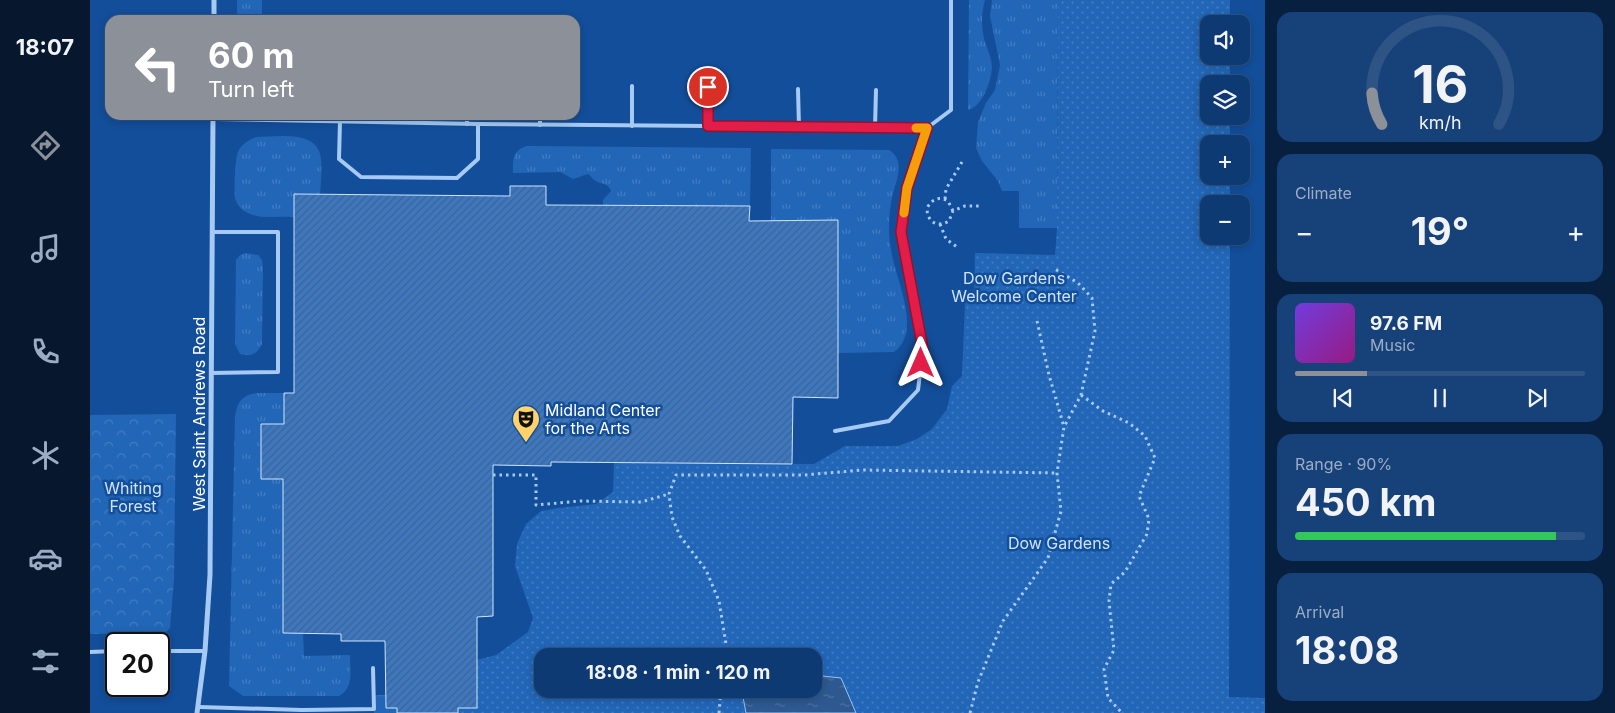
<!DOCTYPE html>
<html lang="en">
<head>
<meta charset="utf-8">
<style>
  :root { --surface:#0e3a74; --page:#174179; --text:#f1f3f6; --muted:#9badc5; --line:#2e5486; --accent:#8c9099 }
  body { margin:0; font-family:Inter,sans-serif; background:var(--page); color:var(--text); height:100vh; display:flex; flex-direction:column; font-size:19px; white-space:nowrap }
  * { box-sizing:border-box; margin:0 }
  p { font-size:16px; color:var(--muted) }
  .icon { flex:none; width:28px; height:28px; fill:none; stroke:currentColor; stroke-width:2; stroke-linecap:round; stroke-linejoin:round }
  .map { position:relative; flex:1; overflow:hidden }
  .panel { display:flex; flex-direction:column; gap:12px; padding:12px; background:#082040; width:350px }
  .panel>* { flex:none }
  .banner { position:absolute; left:15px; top:15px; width:475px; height:105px; border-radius:15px; box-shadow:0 2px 8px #0003,0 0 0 1px var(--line); background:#8c9099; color:#fff; overflow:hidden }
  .controls { position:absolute; left:1110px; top:15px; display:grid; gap:10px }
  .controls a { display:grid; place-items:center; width:50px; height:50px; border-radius:10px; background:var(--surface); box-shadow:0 2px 8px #0003,0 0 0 1px var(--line); font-size:25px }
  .speed { position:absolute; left:15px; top:632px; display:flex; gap:10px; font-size:25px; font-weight:700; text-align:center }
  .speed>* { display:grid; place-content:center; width:65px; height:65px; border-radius:50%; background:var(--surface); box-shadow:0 2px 8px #0003,0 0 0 1px var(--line); line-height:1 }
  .speed .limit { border:2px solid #111; border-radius:8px; background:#fff; color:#111 }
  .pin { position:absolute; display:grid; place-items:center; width:42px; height:42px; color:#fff; margin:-21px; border:2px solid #fff; border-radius:50%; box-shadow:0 1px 5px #0007 }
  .me { position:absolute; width:55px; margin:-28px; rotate:0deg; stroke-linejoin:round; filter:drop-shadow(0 0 4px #0008) }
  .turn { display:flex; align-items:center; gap:18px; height:105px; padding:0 20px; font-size:22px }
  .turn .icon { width:65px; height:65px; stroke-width:2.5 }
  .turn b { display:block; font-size:35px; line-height:42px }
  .big { font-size:38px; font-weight:700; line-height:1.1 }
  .panel .tile { flex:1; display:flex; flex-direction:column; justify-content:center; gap:8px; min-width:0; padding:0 18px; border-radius:15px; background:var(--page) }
  .panel .dial { align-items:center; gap:0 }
  .dial svg { height:130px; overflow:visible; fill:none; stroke:var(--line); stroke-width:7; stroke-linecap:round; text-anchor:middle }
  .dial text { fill:var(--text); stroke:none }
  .song { display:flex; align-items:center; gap:15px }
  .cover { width:60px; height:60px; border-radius:8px; background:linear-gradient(135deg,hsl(260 70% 55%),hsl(310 70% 35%)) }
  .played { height:5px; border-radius:2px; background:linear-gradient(90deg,var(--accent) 25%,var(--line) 25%) }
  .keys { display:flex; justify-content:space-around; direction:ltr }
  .heat { display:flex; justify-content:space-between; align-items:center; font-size:28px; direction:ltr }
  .charge { height:8px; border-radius:4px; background:linear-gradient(90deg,#34c759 90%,var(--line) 0) }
  .trip { position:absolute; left:444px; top:648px; width:288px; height:50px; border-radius:15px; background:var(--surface); box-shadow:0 2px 8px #0003,0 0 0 1px var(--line); font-weight:700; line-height:50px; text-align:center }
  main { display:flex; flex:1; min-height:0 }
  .dock { display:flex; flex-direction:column; width:90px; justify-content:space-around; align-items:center; background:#06172e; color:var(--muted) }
  .dock .icon { width:35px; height:35px }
  .dock .on { color:var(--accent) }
  .dock b { font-size:22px; color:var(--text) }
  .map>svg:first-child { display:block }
  .grass { fill:url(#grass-tufts) }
  .forest { fill:url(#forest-crowns) }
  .park { fill:url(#park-dots); fill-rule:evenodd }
  .water { fill:url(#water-ripples); stroke:#98c4f6 }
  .building { fill:url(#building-hatch); stroke:#cee4fd }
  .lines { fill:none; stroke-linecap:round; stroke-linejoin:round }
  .path { stroke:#a6caf3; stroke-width:3; stroke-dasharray:2.5 4; stroke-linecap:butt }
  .lane { stroke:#a6caf3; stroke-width:4 }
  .street { stroke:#a6caf3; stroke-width:5 }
  .route-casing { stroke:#92132f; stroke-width:12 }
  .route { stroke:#e11d48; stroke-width:9 }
  .slow { stroke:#f59e0b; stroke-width:9 }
  .labels { text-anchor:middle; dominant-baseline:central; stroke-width:5; stroke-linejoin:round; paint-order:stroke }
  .park-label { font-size:16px; fill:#cee4fd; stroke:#134e9a }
  .poi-label { font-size:16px; fill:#fff; stroke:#134e9a; text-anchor:start }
  .street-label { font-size:16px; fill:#fff; stroke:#134e9a }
</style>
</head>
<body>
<main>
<nav class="dock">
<b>18:07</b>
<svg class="icon on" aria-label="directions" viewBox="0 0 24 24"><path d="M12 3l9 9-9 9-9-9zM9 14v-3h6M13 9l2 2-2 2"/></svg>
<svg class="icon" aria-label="music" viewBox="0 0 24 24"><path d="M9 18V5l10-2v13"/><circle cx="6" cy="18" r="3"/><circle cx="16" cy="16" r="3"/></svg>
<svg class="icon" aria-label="phone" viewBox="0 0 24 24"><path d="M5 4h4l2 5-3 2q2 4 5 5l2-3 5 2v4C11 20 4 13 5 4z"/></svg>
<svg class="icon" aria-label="climate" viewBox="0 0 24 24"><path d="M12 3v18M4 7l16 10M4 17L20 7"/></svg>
<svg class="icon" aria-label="car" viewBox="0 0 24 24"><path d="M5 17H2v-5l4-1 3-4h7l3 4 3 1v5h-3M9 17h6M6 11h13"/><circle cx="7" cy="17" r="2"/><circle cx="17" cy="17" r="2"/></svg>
<svg class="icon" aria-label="filters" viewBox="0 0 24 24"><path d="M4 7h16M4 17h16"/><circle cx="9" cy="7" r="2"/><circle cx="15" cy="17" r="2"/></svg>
</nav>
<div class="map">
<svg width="1175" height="713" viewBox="0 0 1175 713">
  <defs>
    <pattern id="grass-tufts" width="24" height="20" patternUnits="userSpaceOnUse" patternTransform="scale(1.25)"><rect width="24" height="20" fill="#2266b7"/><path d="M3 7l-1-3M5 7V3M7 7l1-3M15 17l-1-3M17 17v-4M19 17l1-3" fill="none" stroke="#437dc2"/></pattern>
    <pattern id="forest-crowns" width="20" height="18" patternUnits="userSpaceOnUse" patternTransform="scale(1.25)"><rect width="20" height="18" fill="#2266b7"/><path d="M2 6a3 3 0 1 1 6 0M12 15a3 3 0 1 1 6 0" fill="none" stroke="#437dc2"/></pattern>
    <pattern id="park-dots" width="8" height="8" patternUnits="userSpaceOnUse" patternTransform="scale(1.25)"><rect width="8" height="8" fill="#2266b7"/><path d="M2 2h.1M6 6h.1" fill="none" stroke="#437dc2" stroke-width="1.8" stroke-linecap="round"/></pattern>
    <pattern id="water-ripples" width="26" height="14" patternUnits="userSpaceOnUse" patternTransform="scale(1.25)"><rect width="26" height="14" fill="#2d5990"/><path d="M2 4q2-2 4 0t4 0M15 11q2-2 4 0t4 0" fill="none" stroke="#4c72a1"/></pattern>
    <pattern id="building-hatch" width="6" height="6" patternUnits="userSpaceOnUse" patternTransform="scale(1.25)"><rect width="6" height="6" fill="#3c77c1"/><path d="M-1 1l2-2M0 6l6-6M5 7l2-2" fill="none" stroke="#446286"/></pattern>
  </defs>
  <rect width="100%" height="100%" fill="#134e9a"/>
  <!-- grass -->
  <g class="grass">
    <rect x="147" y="0" width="25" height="20"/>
    <path d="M879,0H895C891,14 891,28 895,42C898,51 902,59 902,68C901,82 892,107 878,110Z"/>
    <path d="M902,0H968L967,228H929V191H912L908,181L892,161L886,148L888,122L896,103L905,90L910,65L900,16Z"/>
    <path d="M166,137C188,137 228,129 231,159C232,171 231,183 230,194L204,217C189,216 168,220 154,211C150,208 146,203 145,198C144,191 145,158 148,152C151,144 159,140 166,137Z"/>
    <path d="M436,146L661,148L660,206L513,205V200L521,191C518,183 514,185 508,182C504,181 501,176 498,174L483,179L470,172L423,173C423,159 422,152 436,146Z"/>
    <path d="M681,149L799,150C817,161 805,182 802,198C798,217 798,237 802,255C807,282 832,332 804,352L748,353V220L681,221Z"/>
    <path d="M155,253L168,255L172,260L173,268L172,344C167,354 161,357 150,354L145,344L146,260L150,255Z"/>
    <path d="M167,393H194V424H171V479H193V633H213L214,656L260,655C260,670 264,688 249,696H153L139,686L145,417C147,403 151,395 167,393Z"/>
    <path d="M285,695H296V708H307V713H284Z"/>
  </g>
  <!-- forest -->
  <path class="forest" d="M86,414L84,579L80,628L75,633H66L0,634V415Z"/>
  <!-- park -->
  <path class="park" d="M968,0H1140V24H1119V56H1140V84H1119V116H1140V144H1119V176H1140V204H1119V236H1140L1139,697L1175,698V713H368V708L387,660L406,655L438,632L443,618L425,566L427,544L436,524L451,511L469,508L506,504L523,492L524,463L724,464L755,446H808L827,439L842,429L857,409L862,386L872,376L875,302H884L885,253L965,255L967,228ZM452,656H722V689H452Z"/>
  <!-- water -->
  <path class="water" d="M723,675L751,678L766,713H656L653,697L655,689H722Z"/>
  <!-- building -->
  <path class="building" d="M420,186H456V205L660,206L659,221L748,220V398L703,397L702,464L461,462V466L403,465V616L387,617V708H368V713H307V708H296L295,641H251V634L193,633V479H171V424H194V393H204V194L420,196Z"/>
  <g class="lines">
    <!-- path -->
    <g class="path">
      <path d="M855,199L856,189L872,162"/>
      <path d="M863,211L858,201C849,196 842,199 837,208C837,222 847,228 859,221L863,211L875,206H892"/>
      <path d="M850,224L856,239L867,247"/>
      <path d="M947,321L959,375L974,427"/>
      <path d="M991,395L1013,411L1039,423L1055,436L1065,458L1049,496L1059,519L1057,534L1035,572L1021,584L1019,601L1024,650L1014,669L1018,698L1032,713"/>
      <path d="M403,475H446V505L490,501L551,502L579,494"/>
      <path d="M635,656L636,644L629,601L616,570L590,536L582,517L579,494L586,475H714L773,470L967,473"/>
      <path d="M629,713L631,689"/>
      <path d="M880,713L888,682L913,621L958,558L971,511L967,473L974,427L991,395L1005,331L1002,298L988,283L965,269"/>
    </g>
    <!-- lane -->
    <g class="lane">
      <path d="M542,86V126"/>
      <path d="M618,87V126"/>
      <path d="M708,89L709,127"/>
      <path d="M73,118L388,124L837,128L861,110V0"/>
      <path d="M250,121L249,159L271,177L367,178L388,159V124"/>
      <path d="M377,124V115"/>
      <path d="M450,125V115"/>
      <path d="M785,128L786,90"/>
      <path d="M121,373L188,372V232H122"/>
      <path d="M745,431L799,421L828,390L833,349L811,232L817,188L837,128"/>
      <path d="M69,651H115"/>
      <path d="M0,652L26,651"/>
      <path d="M109,707L212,710L284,709L283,668"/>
    </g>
    <!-- street -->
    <g class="street">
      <path d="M124,20V0"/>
      <path d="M107,713L115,651L120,575L123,115"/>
    </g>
  </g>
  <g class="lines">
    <!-- route casing -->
    <g class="route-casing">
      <path id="route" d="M618,87V126L837,128L817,188L811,232L833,349L831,363"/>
    </g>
    <!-- route -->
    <use href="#route" class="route"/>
    <!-- slow -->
    <path class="slow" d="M814,213L817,188L837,128H826"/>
  </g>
  <!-- icons -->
  <defs>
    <g id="theatre-pin" transform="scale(1.4375)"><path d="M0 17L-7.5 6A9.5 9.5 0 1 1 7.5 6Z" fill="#ffd369" stroke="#134e9a"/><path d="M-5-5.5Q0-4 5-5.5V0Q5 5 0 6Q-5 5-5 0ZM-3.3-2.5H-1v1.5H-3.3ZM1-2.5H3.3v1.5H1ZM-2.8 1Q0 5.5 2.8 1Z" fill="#111"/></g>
  </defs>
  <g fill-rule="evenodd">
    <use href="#theatre-pin" x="436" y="419"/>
  </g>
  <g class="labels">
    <!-- park labels -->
    <g class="park-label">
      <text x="924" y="278">Dow Gardens<tspan x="924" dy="18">Welcome Center</tspan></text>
      <text x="43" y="488">Whiting<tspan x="43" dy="18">Forest</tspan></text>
      <text x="969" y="543">Dow Gardens</text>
    </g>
    <!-- poi labels -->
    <g class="poi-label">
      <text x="455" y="410">Midland Center<tspan x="455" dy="18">for the Arts</tspan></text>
    </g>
    <!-- street labels -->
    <g class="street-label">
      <text transform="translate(109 414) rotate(-90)">West Saint Andrews Road</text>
    </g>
  </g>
</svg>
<div class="controls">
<a><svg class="icon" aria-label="sound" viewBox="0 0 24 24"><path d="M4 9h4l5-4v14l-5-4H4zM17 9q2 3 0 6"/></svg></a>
<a><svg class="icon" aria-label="layers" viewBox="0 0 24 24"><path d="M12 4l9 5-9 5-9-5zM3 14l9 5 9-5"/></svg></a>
<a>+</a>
<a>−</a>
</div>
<div class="speed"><div class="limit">20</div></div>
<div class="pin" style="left:618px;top:87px;background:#d93025"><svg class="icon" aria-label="arrive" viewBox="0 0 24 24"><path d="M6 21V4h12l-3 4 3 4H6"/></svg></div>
<svg class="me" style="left:831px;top:363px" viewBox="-20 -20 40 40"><path d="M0-17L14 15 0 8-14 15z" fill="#e11d48" stroke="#fff" stroke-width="4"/></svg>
<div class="trip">18:08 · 1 min · 120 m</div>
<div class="banner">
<div class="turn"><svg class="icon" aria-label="left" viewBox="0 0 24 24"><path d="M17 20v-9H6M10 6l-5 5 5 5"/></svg><div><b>60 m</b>Turn left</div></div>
</div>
</div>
<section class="panel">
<div class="tile dial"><svg viewBox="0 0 100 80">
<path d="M14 69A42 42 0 1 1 86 69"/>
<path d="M14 69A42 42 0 0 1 8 50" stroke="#8c9099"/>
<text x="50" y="56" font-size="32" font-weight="700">16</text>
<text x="50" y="72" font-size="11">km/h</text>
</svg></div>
<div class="tile"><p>Climate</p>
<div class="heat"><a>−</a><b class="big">19°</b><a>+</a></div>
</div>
<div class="tile">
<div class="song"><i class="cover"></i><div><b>97.6 FM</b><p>Music</p></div></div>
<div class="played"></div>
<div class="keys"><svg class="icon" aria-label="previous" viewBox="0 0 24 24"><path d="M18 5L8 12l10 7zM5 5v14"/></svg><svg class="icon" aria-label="pause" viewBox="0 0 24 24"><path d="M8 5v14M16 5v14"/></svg><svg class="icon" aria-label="next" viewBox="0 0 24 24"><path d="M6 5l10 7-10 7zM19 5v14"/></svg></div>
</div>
<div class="tile"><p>Range · 90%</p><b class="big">450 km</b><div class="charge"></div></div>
<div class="tile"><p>Arrival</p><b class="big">18:08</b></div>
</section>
</main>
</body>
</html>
